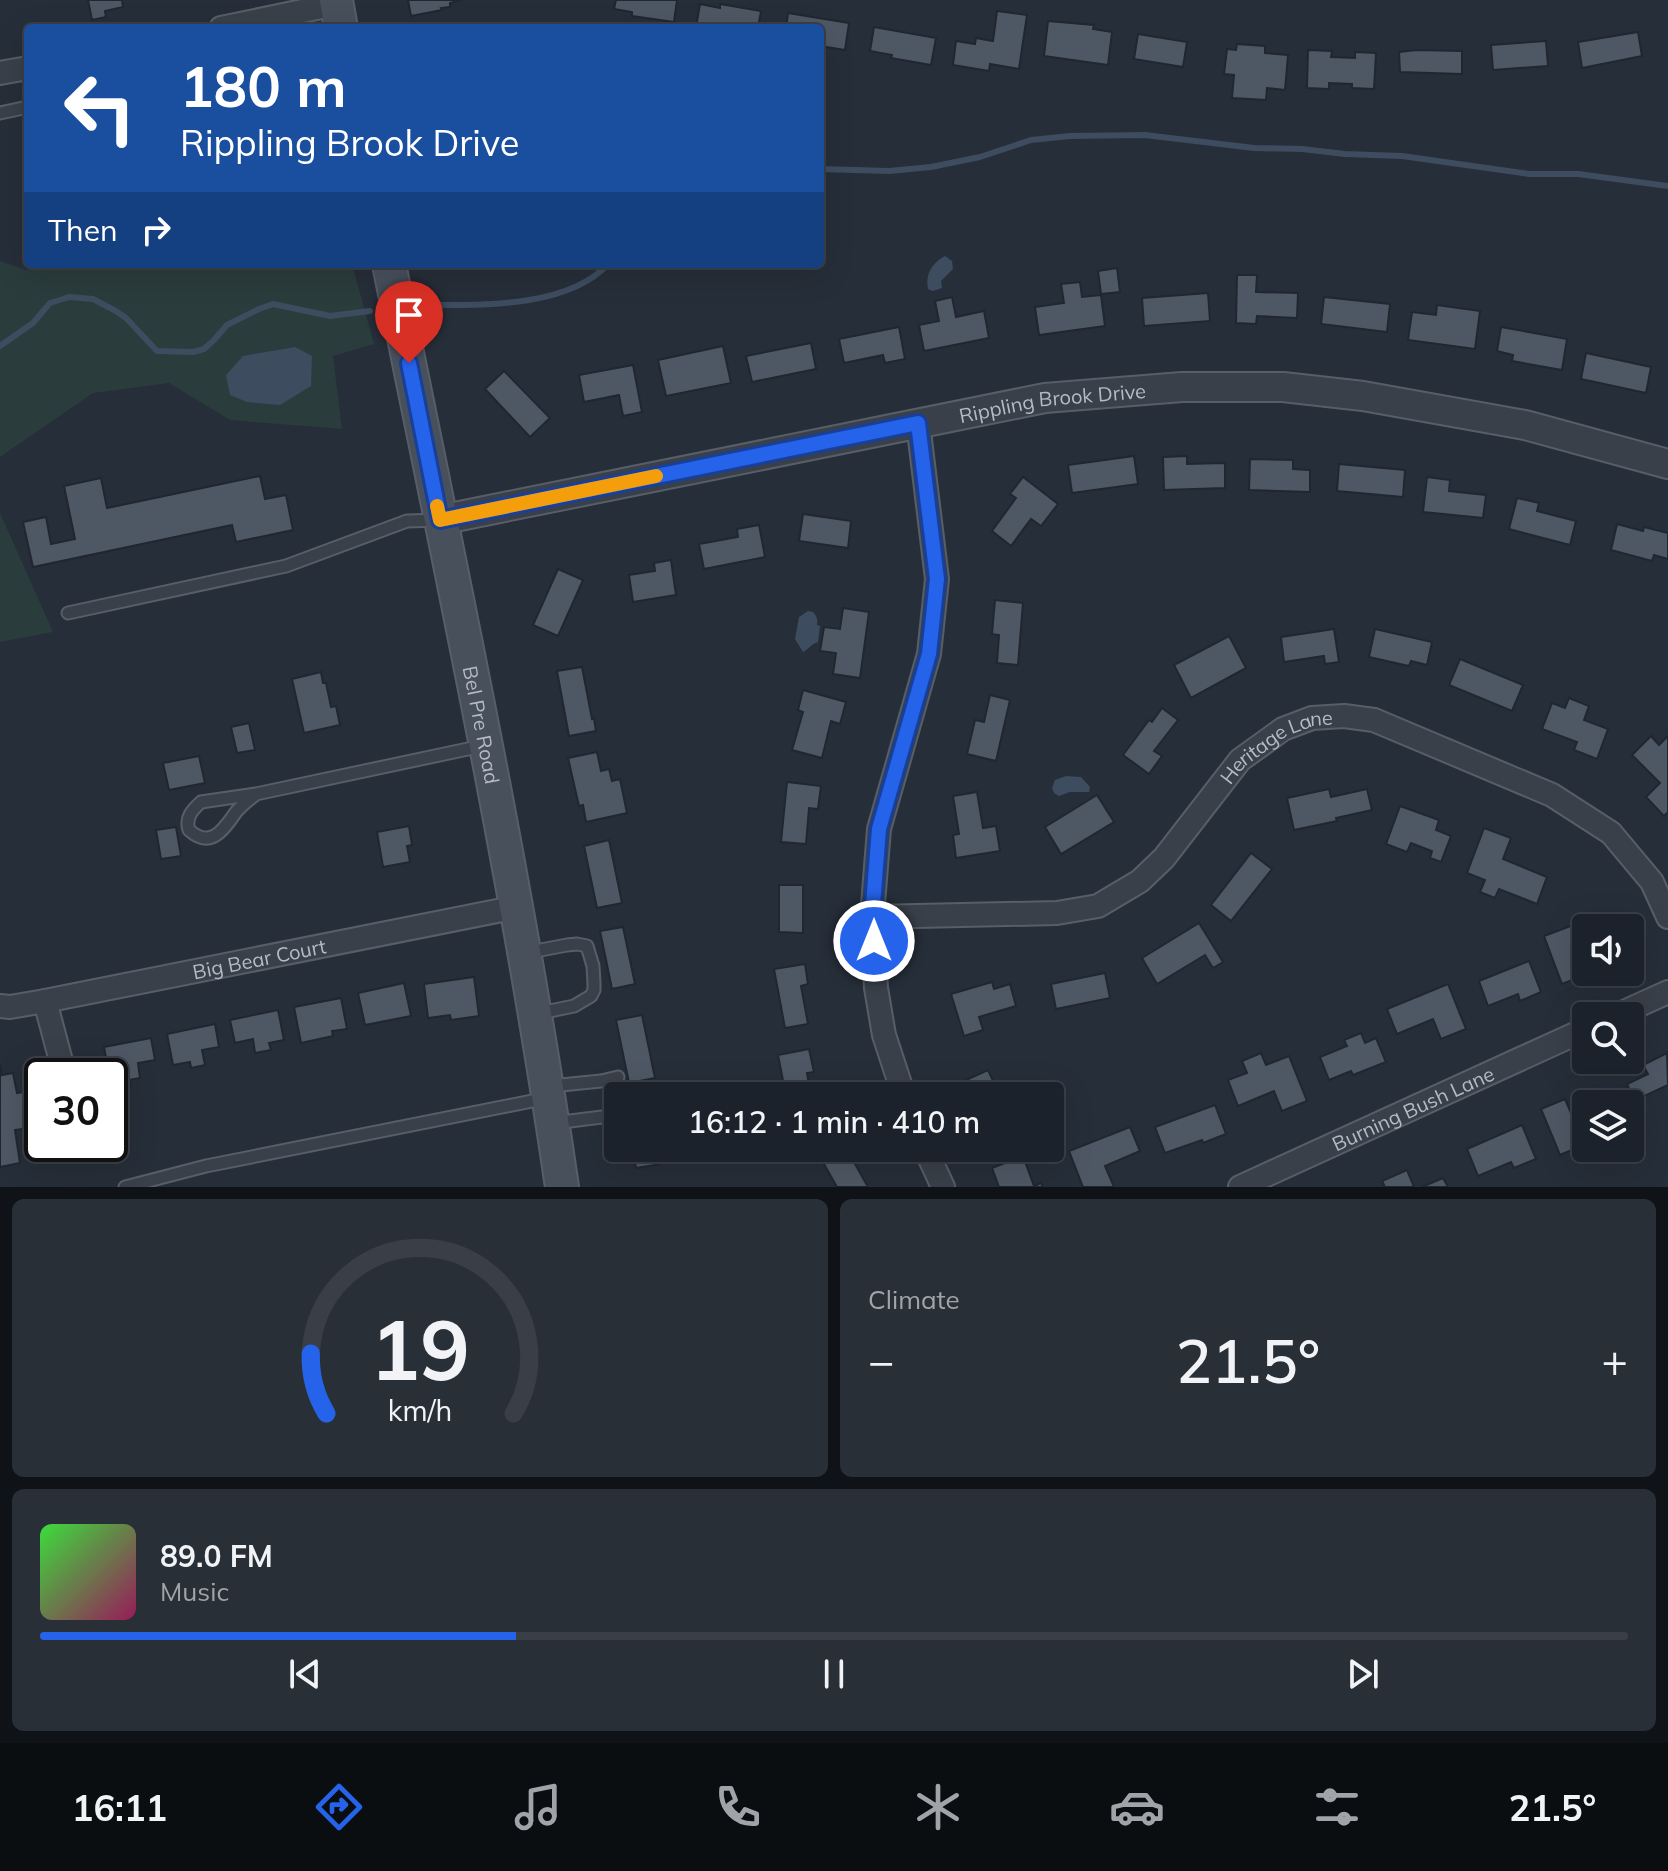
<!DOCTYPE html>
<html lang="en">
<head>
<meta charset="utf-8">
<style>
  :root { --surface:#1c222b; --page:#292f37; --text:#f1f3f6; --muted:#a0a4a9; --line:#3a3f47; --accent:#2563eb }
  body { margin:0; font-family:Mulish,sans-serif; background:var(--page); color:var(--text); height:100vh; display:flex; flex-direction:column; font-size:30px; white-space:nowrap }
  * { box-sizing:border-box; margin:0 }
  p { font-size:26px; color:var(--muted) }
  .icon { flex:none; width:44px; height:44px; fill:none; stroke:currentColor; stroke-width:2; stroke-linecap:round; stroke-linejoin:round }
  .map { position:relative; height:1187px; overflow:hidden }
  .sheet { display:flex; flex-direction:column; gap:12px; padding:12px; background:#0f1318; flex:1 }
  .sheet>* { flex:none }
  .hud { position:absolute; left:24px; top:24px; width:800px; height:244px; border-radius:8px; box-shadow:0 8px 32px #0002,0 0 0 2px var(--line); background:#1a4fa0; color:#fff; overflow:hidden }
  .fabs { position:absolute; left:1572px; top:914px; display:grid; gap:16px }
  .fabs a { display:grid; place-items:center; width:72px; height:72px; border-radius:8px; background:var(--surface); box-shadow:0 8px 32px #0002,0 0 0 2px var(--line); font-size:40px }
  .speed { position:absolute; left:24px; top:1058px; display:flex; gap:16px; font-size:40px; font-weight:700; text-align:center }
  .speed>* { display:grid; place-content:center; width:104px; height:104px; border-radius:50%; background:var(--surface); box-shadow:0 8px 32px #0002,0 0 0 2px var(--line); line-height:1 }
  .speed .limit { border:4px solid #111; border-radius:12px; background:#fff; color:#111 }
  .pin { position:absolute; display:grid; place-items:center; width:68px; height:68px; color:#fff; margin:-82px -34px; border-radius:50% 50% 50% 0; rotate:-45deg; box-shadow:0 0 8px #0007 }
  .pin .icon { rotate:45deg }
  .me { position:absolute; width:88px; margin:-44px; rotate:0deg; stroke-linejoin:round; filter:drop-shadow(0 0 6px #0008) }
  .turn { display:flex; align-items:center; gap:28px; height:168px; padding:0 24px; font-size:36px }
  .turn .icon { width:104px; height:104px; stroke-width:2.5 }
  .turn b { display:block; font-size:56px; line-height:68px }
  .then { display:flex; align-items:center; height:76px; padding:0 24px; background:#0003; gap:16px; font-size:30px }
  .big { font-size:60px; font-weight:600; line-height:1.1 }
  .sheet .tile { flex:1; display:flex; flex-direction:column; justify-content:center; gap:12px; min-width:0; padding:0 28px; border-radius:12px; background:var(--page) }
  .sheet .dial { align-items:center; gap:0 }
  .dial svg { height:208px; overflow:visible; fill:none; stroke:var(--line); stroke-width:7; stroke-linecap:round; text-anchor:middle }
  .dial text { fill:var(--text); stroke:none }
  .song { display:flex; align-items:center; gap:24px }
  .cover { width:96px; height:96px; border-radius:12px; background:linear-gradient(135deg,hsl(120 70% 55%),hsl(330 70% 35%)) }
  .played { height:8px; border-radius:4px; background:linear-gradient(90deg,var(--accent) 30%,var(--line) 30%) }
  .keys { display:flex; justify-content:space-around; direction:ltr }
  .heat { display:flex; justify-content:space-between; align-items:center; font-size:44px; direction:ltr }
  .sheet .tiles { flex:1; display:grid; gap:12px; grid-template-columns:1fr 1fr }
  .tile:last-child { grid-column:span 2 }
  .trip { position:absolute; left:604px; top:1082px; width:460px; height:80px; border-radius:8px; background:var(--surface); box-shadow:0 8px 32px #0002,0 0 0 2px var(--line); font-weight:600; line-height:80px; text-align:center }
  .menu { display:flex; height:128px; justify-content:space-around; align-items:center; background:#0b0e11; color:var(--muted) }
  .menu .icon { width:56px; height:56px }
  .menu .current { color:var(--accent) }
  .menu b { font-size:36px; color:var(--text) }
  .map>svg:first-child { display:block }
  .green { fill:#2b3c3c }
  .water { fill:#3d4c5f }
  .lines { fill:none; stroke-linecap:round; stroke-linejoin:round }
  .stream { stroke:#3d4c5f; stroke-width:6 }
  .building { fill:#4e5864; stroke:#202730; stroke-width:2 }
  .service-casing { stroke:#575e67; stroke-width:15 }
  .minor-casing { stroke:#575e67; stroke-width:26 }
  .tertiary-casing { stroke:#575e67; stroke-width:32 }
  .secondary-casing { stroke:#575e67; stroke-width:36 }
  .service { stroke:#394049; stroke-width:11 }
  .minor { stroke:#394049; stroke-width:22 }
  .tertiary { stroke:#394049; stroke-width:28 }
  .secondary { stroke:#48505c; stroke-width:32 }
  .route-casing { stroke:#184099; stroke-width:20 }
  .route { stroke:#2563eb; stroke-width:14 }
  .slow { stroke:#f59e0b; stroke-width:14 }
  .labels { text-anchor:middle; dominant-baseline:central; stroke-width:8; stroke-linejoin:round; paint-order:stroke }
  .street-label { font-size:20px; fill:#b5bbc5; stroke:#1e252e }
</style>
</head>
<body>
<div class="map">
<svg width="1668" height="1187" viewBox="0 0 1668 1187">
  <rect width="100%" height="100%" fill="#262e39"/>
  <!-- green -->
  <g class="green">
    <path d="M0,261L26,270L53,264H352L374,344L333,356L342,429L230,420L169,383L93,393L0,457Z"/>
    <path d="M0,513L53,632L0,642Z"/>
  </g>
  <!-- water -->
  <g class="water">
    <path d="M945,256L952,261L953,269L941,281L942,288L933,291L928,289C925,274 932,263 945,256Z"/>
    <path d="M295,347L312,356L311,386L280,405L247,402L230,395L226,375L243,356Z"/>
    <path d="M808,611L813,612C817,617 818,619 817,625L820,626L818,642C811,644 809,649 803,652L795,639L799,617Z"/>
    <path d="M1066,776L1081,777L1090,787L1089,792H1070L1059,796L1054,793L1052,788L1055,780Z"/>
  </g>
  <g class="lines">
    <!-- stream -->
    <g class="stream">
      <path d="M820,169L889,171L931,167L980,157L1031,140L1070,136L1145,135L1254,148L1302,149L1345,154L1402,156L1529,174H1578L1668,186"/>
      <path d="M431,305C485,305 569,307 608,264"/>
      <path d="M0,346L33,323L50,303L69,297L93,299L114,310L126,318L157,351L193,352L204,349L214,340L227,325L259,309L273,304L330,316L370,311"/>
    </g>
  </g>
  <!-- building -->
  <g class="building">
    <path d="M88,0H122L123,7L105,11L106,17L92,20Z"/>
    <path d="M408,0H462L450,3V7L441,8L442,10L411,16Z"/>
    <path d="M616,0H677L674,22L632,16V12L614,9Z"/>
    <path d="M700,4L720,8V4L761,11L758,28L696,27Z"/>
    <path d="M997,11L1027,15L1019,69L990,64L989,71L953,65L956,41L975,44L976,38L993,41Z"/>
    <path d="M788,13L849,23L845,50L820,46V28H786Z"/>
    <path d="M1048,21L1094,25L1093,29L1112,32L1108,65L1044,56Z"/>
    <path d="M874,27L936,38L931,65L891,58L892,55L870,51Z"/>
    <path d="M1638,32L1642,56L1582,68L1578,42Z"/>
    <path d="M1138,34L1187,42L1183,67L1134,59Z"/>
    <path d="M1546,41L1548,66L1493,70L1491,45Z"/>
    <path d="M1237,44L1265,46V53L1288,55L1285,90L1267,88L1266,100L1232,98L1234,75L1224,74L1227,49L1236,50Z"/>
    <path d="M1308,50L1332,51L1331,57L1355,58V52L1376,53L1374,89L1352,88V84L1329,83V89L1307,88Z"/>
    <path d="M1417,50L1462,51V74L1400,72L1399,52Z"/>
    <path d="M1117,268L1120,292L1101,294L1098,271Z"/>
    <path d="M1237,275H1257L1256,292L1298,293L1297,318L1257,316L1256,324L1236,323Z"/>
    <path d="M1080,282L1082,297L1101,295L1105,326L1039,335L1035,307L1064,303L1061,284Z"/>
    <path d="M1208,293L1210,321L1144,326L1142,298Z"/>
    <path d="M952,297L956,317L984,311L989,338L924,351L919,325L939,321L935,301Z"/>
    <path d="M1324,297L1390,304L1387,332L1321,324Z"/>
    <path d="M1437,305L1480,311L1475,349L1408,340L1412,312L1436,315Z"/>
    <path d="M899,327L905,359L885,363L883,355L844,363L839,339Z"/>
    <path d="M1501,327L1567,339L1562,370L1512,361L1513,355L1497,351Z"/>
    <path d="M811,343L816,369L752,382L746,356Z"/>
    <path d="M723,346L731,383L666,396L658,360Z"/>
    <path d="M1586,353L1651,367L1646,393L1581,379Z"/>
    <path d="M633,365L642,412L623,416L619,395L584,402L579,375Z"/>
    <path d="M504,371L550,418L530,437L485,389Z"/>
    <path d="M1134,456L1138,484L1072,493L1068,465Z"/>
    <path d="M1187,456V464L1225,463V488L1164,490L1163,457Z"/>
    <path d="M1250,459L1293,460V469L1310,470V492L1249,490Z"/>
    <path d="M1339,464L1405,470L1403,497L1337,491Z"/>
    <path d="M260,476L265,499L286,495L293,530L236,542L232,525L33,567L23,522L46,517L51,544L75,539L64,486L101,478L107,508Z"/>
    <path d="M1023,477L1058,504L1041,526L1031,519L1011,546L992,531L1016,498L1010,494Z"/>
    <path d="M1427,477L1450,480L1449,491L1486,495L1483,518L1423,512Z"/>
    <path d="M1517,498L1539,503L1537,511L1576,521L1570,545L1509,529Z"/>
    <path d="M803,514L851,521L848,548L799,541Z"/>
    <path d="M1617,524L1643,531L1644,527L1668,533V559L1654,555L1652,561L1611,550Z"/>
    <path d="M759,525L765,557L704,569L699,544L738,537L737,529Z"/>
    <path d="M671,560L676,595L633,602L629,575L655,571L654,563Z"/>
    <path d="M558,569L583,580L558,636L533,625Z"/>
    <path d="M995,600L1023,603L1018,665L997,663L999,635L992,634Z"/>
    <path d="M843,608L869,612L860,678L833,674L836,653L820,651L824,627L840,629Z"/>
    <path d="M1334,629L1339,662L1325,664L1324,656L1284,662L1281,637Z"/>
    <path d="M1375,629L1432,642L1427,665L1411,661L1409,666L1369,657Z"/>
    <path d="M1229,636L1246,668L1191,698L1174,665Z"/>
    <path d="M1460,659L1523,685L1512,711L1449,685Z"/>
    <path d="M582,667L592,719L594,718L596,731L569,736L557,671Z"/>
    <path d="M321,672L323,683H326L331,707L336,706L340,725L304,733L292,679Z"/>
    <path d="M803,690L846,702L840,724L831,721L822,758L792,750L803,712L798,710Z"/>
    <path d="M990,695L1010,700L996,761L967,754L975,720L984,722Z"/>
    <path d="M1569,698L1589,706L1584,720L1608,729L1597,759L1574,750L1577,742L1542,729L1552,703L1565,708Z"/>
    <path d="M1162,708L1178,720L1154,751L1162,756L1149,774L1123,755L1149,720L1152,722Z"/>
    <path d="M249,723L255,750L237,753L231,727Z"/>
    <path d="M1651,736L1659,745L1668,736V812L1664,816L1646,797L1660,783L1632,755Z"/>
    <path d="M597,752L601,771L609,769L612,781L620,779L627,813L586,822L583,805L579,806L568,758Z"/>
    <path d="M199,756L205,783L169,790L163,763Z"/>
    <path d="M787,782L821,786L818,809L809,808L806,844L781,842Z"/>
    <path d="M1329,789L1331,797L1367,789L1372,810L1336,818L1337,821L1294,830L1287,798Z"/>
    <path d="M977,792L983,828L996,826L1000,851L956,858L953,835L959,834L953,796Z"/>
    <path d="M1097,795L1114,822L1061,854L1045,827Z"/>
    <path d="M1400,806L1439,820L1436,830L1451,836L1441,862L1430,858L1432,851L1411,843L1407,852L1386,844Z"/>
    <path d="M409,826L412,845L407,846L410,862L383,867L377,832Z"/>
    <path d="M176,827L181,856L161,859L156,830Z"/>
    <path d="M1484,828L1511,838L1503,859L1547,877L1537,904L1499,889L1495,898L1480,892L1485,880L1467,873Z"/>
    <path d="M609,840L622,903L597,908L584,846Z"/>
    <path d="M1251,853L1272,869L1231,921L1211,905Z"/>
    <path d="M779,885H803V933L779,932Z"/>
    <path d="M1605,913L1610,928H1586V949L1580,951L1586,972L1588,974L1562,984L1544,936Z"/>
    <path d="M1199,923L1223,962L1213,968L1205,955L1157,984L1142,958Z"/>
    <path d="M623,927L635,984L612,989L600,931Z"/>
    <path d="M1529,961L1541,992L1520,1001L1518,994L1488,1006L1479,981Z"/>
    <path d="M805,964L808,984L801,986L808,1024L785,1028L774,969Z"/>
    <path d="M1105,973L1110,998L1056,1009L1051,984Z"/>
    <path d="M474,977L479,1016L451,1020L450,1015L428,1018L424,984Z"/>
    <path d="M992,982L994,989L1010,984L1016,1006L979,1017L983,1030L964,1036L951,994Z"/>
    <path d="M404,983L411,1016L365,1025L358,993Z"/>
    <path d="M1448,984L1466,1029L1441,1039L1433,1019L1397,1034L1387,1009Z"/>
    <path d="M341,998L347,1029L332,1031L333,1036L301,1043L294,1007Z"/>
    <path d="M278,1010L284,1040L269,1043L271,1050L255,1053L253,1039L235,1043L230,1020Z"/>
    <path d="M642,1015L655,1078L629,1083L616,1020Z"/>
    <path d="M215,1024L219,1047L202,1050L205,1065L191,1068L190,1062L173,1065L167,1034Z"/>
    <path d="M1361,1033L1365,1043L1376,1038L1386,1062L1353,1075L1351,1071L1329,1080L1320,1057L1347,1046L1344,1040Z"/>
    <path d="M151,1038L155,1060L138,1063L140,1078L129,1080L130,1087L112,1090L104,1047Z"/>
    <path d="M809,1049L814,1072L807,1073L811,1096H786L778,1055Z"/>
    <path d="M1261,1053L1266,1065L1289,1056L1307,1101L1282,1111L1274,1091L1238,1106L1228,1080L1247,1073L1242,1061Z"/>
    <path d="M1667,1053L1668,1085L1634,1101L1627,1084L1648,1074L1643,1065Z"/>
    <path d="M0,1065L2,1075L13,1073L17,1093L23,1092L29,1128L15,1130L20,1163L0,1167Z"/>
    <path d="M988,1070L1000,1096H973L966,1080Z"/>
    <path d="M1565,1099L1573,1118L1586,1113V1144L1560,1155L1541,1109Z"/>
    <path d="M1215,1105L1226,1134L1203,1143L1202,1140L1165,1153L1155,1127Z"/>
    <path d="M1522,1125L1536,1159L1514,1168L1511,1162L1478,1176L1467,1149Z"/>
    <path d="M1130,1127L1140,1151L1105,1166L1114,1187H1083L1069,1151Z"/>
    <path d="M632,1148H658L661,1164L636,1168Z"/>
    <path d="M819,1148H853L855,1152L850,1155L868,1187H837L816,1150Z"/>
    <path d="M1023,1156L1034,1186L1041,1183L1043,1187H999L992,1168Z"/>
    <path d="M1407,1170L1414,1187H1385L1382,1181Z"/>
    <path d="M1443,1178L1448,1187H1422Z"/>
  </g>
  <g class="lines">
    <!-- service casing -->
    <g class="service-casing">
      <g id="service">
        <path d="M0,113L28,107"/>
        <path d="M68,613L286,566L407,521L440,520"/>
        <path d="M256,794L201,802C192,810 185,818 189,830C211,850 224,829 236,812C242,805 249,800 256,794L482,746"/>
        <path d="M525,953L567,945L577,944L587,946L593,966L594,983V990L591,996L574,1006L535,1014"/>
        <path d="M551,1086L601,1081L618,1077"/>
        <path d="M554,1123L610,1116"/>
        <path d="M125,1187L206,1166L547,1098"/>
      </g>
    </g>
    <!-- minor casing -->
    <g class="minor-casing">
      <g id="minor">
        <path d="M221,28L336,4"/>
        <path d="M0,73L28,68"/>
        <path id="s1" d="M872,917L1057,913L1098,906L1140,881L1164,858L1240,760L1283,729L1312,718L1344,716L1374,720L1552,795L1611,833L1652,882L1668,917"/>
        <path d="M45,1001L65,1076"/>
        <path id="s2" d="M0,1006L10,1007L45,1001L517,907"/>
        <path d="M1615,1016L1668,992"/>
        <path d="M904,1096L884,1035L876,988L872,917L879,829L929,654L937,579L918,423"/>
        <path d="M925,1148L943,1187"/>
        <path id="s3" d="M1240,1187L1586,1029"/>
      </g>
    </g>
    <!-- tertiary casing -->
    <g class="tertiary-casing">
      <g id="tertiary">
        <path id="s4" d="M440,520L1045,398L1182,387H1283L1363,396L1525,425L1668,464"/>
      </g>
    </g>
    <!-- secondary casing -->
    <g class="secondary-casing">
      <g id="secondary">
        <path d="M336,0L341,28"/>
        <path id="s5" d="M389,264C451,571 517,877 562,1187"/>
      </g>
    </g>
    <!-- service -->
    <use href="#service" class="service"/>
    <!-- minor -->
    <use href="#minor" class="minor"/>
    <!-- tertiary -->
    <use href="#tertiary" class="tertiary"/>
    <!-- secondary -->
    <use href="#secondary" class="secondary"/>
  </g>
  <g class="lines">
    <!-- route casing -->
    <g class="route-casing">
      <path id="route" d="M409,363L440,520L918,423L937,579L929,654L879,829L872,917L874,941"/>
    </g>
    <!-- route -->
    <use href="#route" class="route"/>
    <!-- slow -->
    <path class="slow" d="M437,506L440,520L656,476"/>
  </g>
  <g class="labels">
    <!-- street labels -->
    <g class="street-label">
      <text stroke="none"><textPath href="#s4" startOffset="624">Rippling Brook Drive</textPath></text>
      <text stroke="none"><textPath href="#s5" startOffset="470">Bel Pre Road</textPath></text>
      <text stroke="none"><textPath href="#s1" startOffset="472">Heritage Lane</textPath></text>
      <text stroke="none"><textPath href="#s2" startOffset="264">Big Bear Court</textPath></text>
      <text stroke="none"><textPath href="#s3" startOffset="190">Burning Bush Lane</textPath></text>
    </g>
  </g>
</svg>
<div class="fabs">
<a><svg class="icon" aria-label="sound" viewBox="0 0 24 24"><path d="M4 9h4l5-4v14l-5-4H4zM17 9q2 3 0 6"/></svg></a>
<a><svg class="icon" aria-label="search" viewBox="0 0 24 24"><circle cx="10" cy="10" r="6"/><path d="M15 15l6 6"/></svg></a>
<a><svg class="icon" aria-label="layers" viewBox="0 0 24 24"><path d="M12 4l9 5-9 5-9-5zM3 14l9 5 9-5"/></svg></a>
</div>
<div class="speed"><div class="limit">30</div></div>
<div class="pin" style="left:409px;top:363px;background:#d93025"><svg class="icon" aria-label="arrive" viewBox="0 0 24 24"><path d="M6 21V4h12l-3 4 3 4H6"/></svg></div>
<svg class="me" style="left:874px;top:941px" viewBox="-20 -20 40 40"><circle r="17" fill="#2563eb" stroke="#fff" stroke-width="3"/><path d="M0-11L8 9 0 5-8 9z" fill="#fff"/></svg>
<div class="trip">16:12 · 1 min · 410 m</div>
<div class="hud">
<div class="turn"><svg class="icon" aria-label="left" viewBox="0 0 24 24"><path d="M17 20v-9H6M10 6l-5 5 5 5"/></svg><div><b>180 m</b>Rippling Brook Drive</div></div>
<div class="then">Then<svg class="icon" aria-label="right" viewBox="0 0 24 24"><path d="M7 20v-9h11M14 6l5 5-5 5"/></svg></div>
</div>
</div>
<section class="sheet">
<div class="tiles">
<div class="tile dial"><svg viewBox="0 0 100 80">
<path d="M14 69A42 42 0 1 1 86 69"/>
<path d="M14 69A42 42 0 0 1 8 46" stroke="#2563eb"/>
<text x="50" y="56" font-size="32" font-weight="700">19</text>
<text x="50" y="72" font-size="11">km/h</text>
</svg></div>
<div class="tile"><p>Climate</p>
<div class="heat"><a>−</a><b class="big">21.5°</b><a>+</a></div>
</div>
<div class="tile">
<div class="song"><i class="cover"></i><div><b>89.0 FM</b><p>Music</p></div></div>
<div class="played"></div>
<div class="keys"><svg class="icon" aria-label="previous" viewBox="0 0 24 24"><path d="M18 5L8 12l10 7zM5 5v14"/></svg><svg class="icon" aria-label="pause" viewBox="0 0 24 24"><path d="M8 5v14M16 5v14"/></svg><svg class="icon" aria-label="next" viewBox="0 0 24 24"><path d="M6 5l10 7-10 7zM19 5v14"/></svg></div>
</div>
</div>
</section>
<nav class="menu">
<b>16:11</b>
<svg class="icon current" aria-label="directions" viewBox="0 0 24 24"><path d="M12 3l9 9-9 9-9-9zM9 14v-3h6M13 9l2 2-2 2"/></svg>
<svg class="icon" aria-label="music" viewBox="0 0 24 24"><path d="M9 18V5l10-2v13"/><circle cx="6" cy="18" r="3"/><circle cx="16" cy="16" r="3"/></svg>
<svg class="icon" aria-label="phone" viewBox="0 0 24 24"><path d="M5 4h4l2 5-3 2q2 4 5 5l2-3 5 2v4C11 20 4 13 5 4z"/></svg>
<svg class="icon" aria-label="climate" viewBox="0 0 24 24"><path d="M12 3v18M4 7l16 10M4 17L20 7"/></svg>
<svg class="icon" aria-label="car" viewBox="0 0 24 24"><path d="M5 17H2v-5l4-1 3-4h7l3 4 3 1v5h-3M9 17h6M6 11h13"/><circle cx="7" cy="17" r="2"/><circle cx="17" cy="17" r="2"/></svg>
<svg class="icon" aria-label="filters" viewBox="0 0 24 24"><path d="M4 7h16M4 17h16"/><circle cx="9" cy="7" r="2"/><circle cx="15" cy="17" r="2"/></svg>
<b>21.5°</b>
</nav>
</body>
</html>
